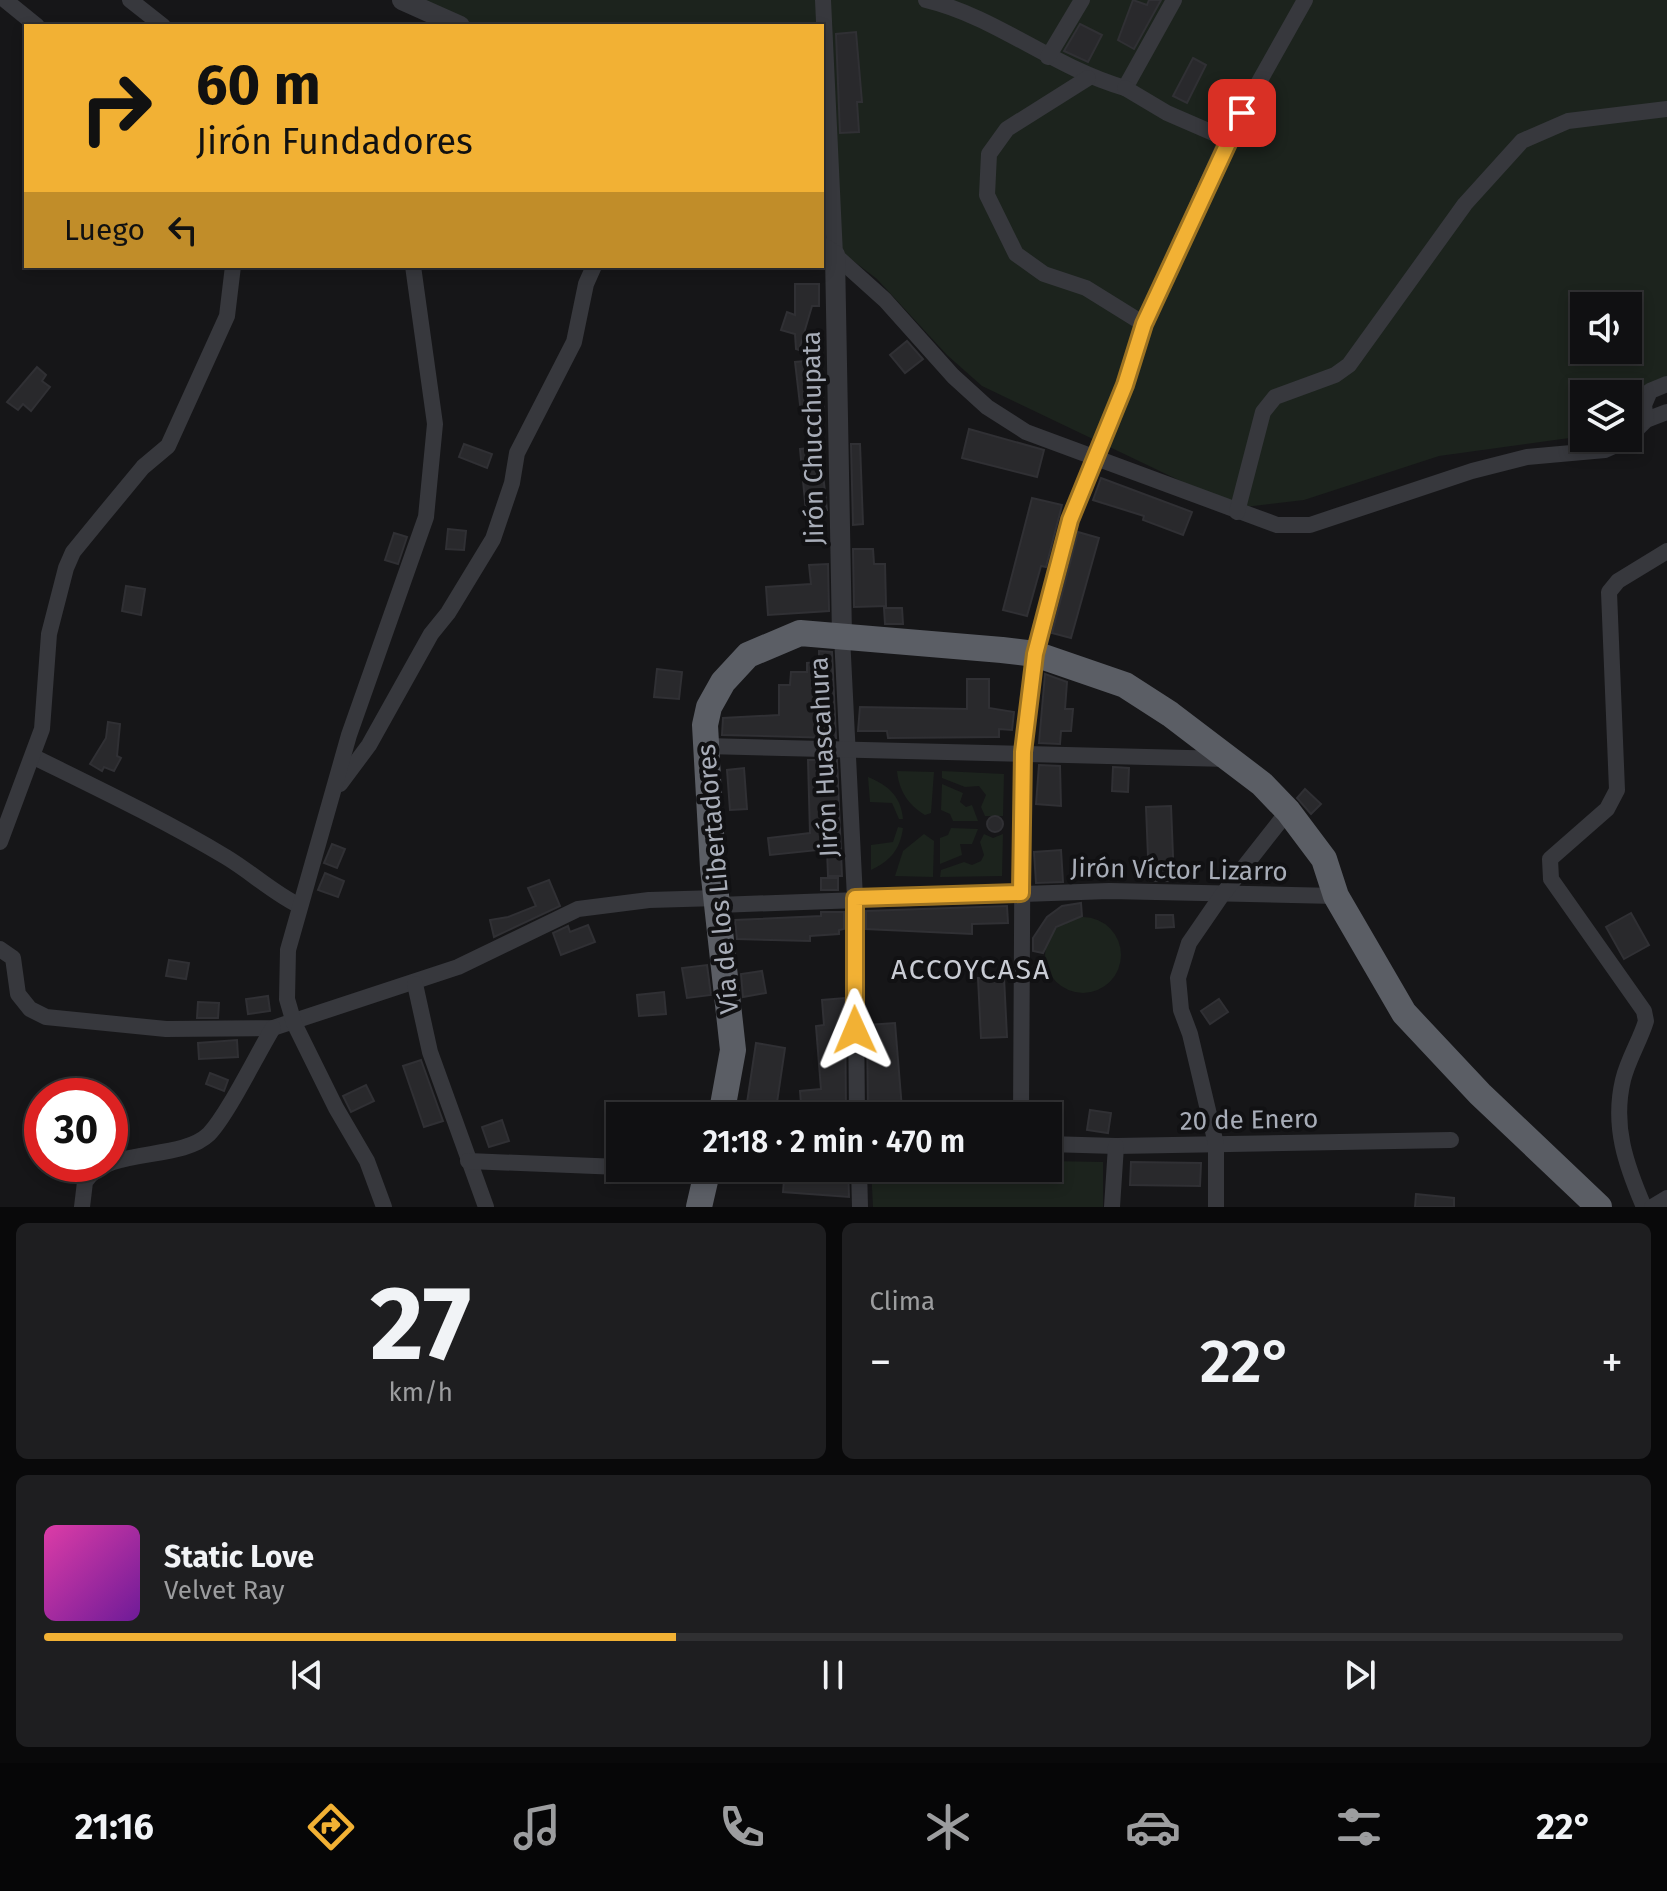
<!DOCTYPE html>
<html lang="es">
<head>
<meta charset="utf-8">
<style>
  :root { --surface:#101012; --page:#1e1e20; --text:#f1f3f6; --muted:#9c9d9f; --line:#303032; --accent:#f2b134 }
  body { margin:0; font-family:"Fira Sans",sans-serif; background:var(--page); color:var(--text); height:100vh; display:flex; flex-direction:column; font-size:30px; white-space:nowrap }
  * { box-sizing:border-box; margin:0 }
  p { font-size:26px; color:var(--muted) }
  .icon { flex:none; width:44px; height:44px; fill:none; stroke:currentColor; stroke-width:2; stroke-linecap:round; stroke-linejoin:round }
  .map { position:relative; height:1207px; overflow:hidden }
  .sheet { display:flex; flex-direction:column; gap:16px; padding:16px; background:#09090a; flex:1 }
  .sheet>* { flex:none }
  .top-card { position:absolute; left:24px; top:24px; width:800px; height:244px; border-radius:0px; box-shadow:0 4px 12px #0003,0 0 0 2px var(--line); background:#f2b134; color:#111; overflow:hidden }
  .tools { position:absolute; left:1570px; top:292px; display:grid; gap:16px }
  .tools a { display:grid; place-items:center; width:72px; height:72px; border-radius:0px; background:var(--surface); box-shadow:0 4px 12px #0003,0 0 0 2px var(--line); font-size:40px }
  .speed { position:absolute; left:24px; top:1078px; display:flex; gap:16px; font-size:40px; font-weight:700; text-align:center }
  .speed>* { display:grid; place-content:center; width:104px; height:104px; border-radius:50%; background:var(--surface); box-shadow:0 4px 12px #0003,0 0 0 2px var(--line); line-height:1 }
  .speed .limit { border:12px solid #d22; background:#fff; color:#111 }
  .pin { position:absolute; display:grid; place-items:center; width:68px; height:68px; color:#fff; margin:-34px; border-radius:16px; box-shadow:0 4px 12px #0006 }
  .me { position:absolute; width:88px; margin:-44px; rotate:359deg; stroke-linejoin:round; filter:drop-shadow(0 0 6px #0008) }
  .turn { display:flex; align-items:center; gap:28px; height:168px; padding:0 40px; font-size:36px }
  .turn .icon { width:104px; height:104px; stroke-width:2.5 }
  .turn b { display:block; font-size:56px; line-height:68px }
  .then { display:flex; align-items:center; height:76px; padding:0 40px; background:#0003; gap:16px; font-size:30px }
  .big { font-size:60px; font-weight:600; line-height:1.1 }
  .sheet .card { flex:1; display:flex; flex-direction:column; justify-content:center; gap:12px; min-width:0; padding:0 28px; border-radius:12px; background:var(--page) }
  .sheet .dial { align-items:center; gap:0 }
  .dial b { font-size:104px; line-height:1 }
  .song { display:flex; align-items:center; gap:24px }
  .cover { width:96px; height:96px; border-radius:12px; background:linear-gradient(135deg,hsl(320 70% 55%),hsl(280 70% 35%)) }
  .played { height:8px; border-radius:4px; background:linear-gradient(90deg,var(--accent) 40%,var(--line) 40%) }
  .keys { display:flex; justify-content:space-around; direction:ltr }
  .heat { display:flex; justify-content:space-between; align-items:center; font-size:44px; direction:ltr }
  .sheet .tiles { flex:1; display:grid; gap:16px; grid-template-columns:1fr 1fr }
  .card:last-child { grid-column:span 2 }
  .trip { position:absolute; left:606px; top:1102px; width:456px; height:80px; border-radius:0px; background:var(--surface); box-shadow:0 4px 12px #0003,0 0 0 2px var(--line); font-weight:600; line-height:80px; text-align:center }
  .tabs { display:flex; height:128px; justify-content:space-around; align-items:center; background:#060607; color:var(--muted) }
  .tabs .icon { width:56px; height:56px }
  .tabs .current { color:var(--accent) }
  .tabs b { font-size:36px; color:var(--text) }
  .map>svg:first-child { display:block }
  .green { fill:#1c231d; fill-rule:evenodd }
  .building { fill:#29292c; stroke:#303034; stroke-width:2 }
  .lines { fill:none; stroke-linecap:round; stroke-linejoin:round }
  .minor { stroke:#37383d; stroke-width:16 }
  .tertiary { stroke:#37383d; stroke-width:20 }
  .trunk { stroke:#5b5e65; stroke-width:26 }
  .route-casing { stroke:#9d7322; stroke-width:20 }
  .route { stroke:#f2b134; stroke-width:14 }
  .labels { text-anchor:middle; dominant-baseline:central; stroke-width:8; stroke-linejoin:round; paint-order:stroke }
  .street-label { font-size:26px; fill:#a8adb8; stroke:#111113 }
  .neighbourhood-label { font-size:28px; letter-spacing:2px; fill:#c9ccd4; stroke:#111113 }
</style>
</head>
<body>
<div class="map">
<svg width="1667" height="1207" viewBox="0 0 1667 1207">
  <rect width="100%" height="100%" fill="#161618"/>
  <!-- green -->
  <g class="green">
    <path d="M417,0H1667V391L1641,393L1628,403V394H1584V436L1439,456L1304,500L1237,508L982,386L947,355L877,279L822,237V26H475ZM1584,306H1628V350H1584Z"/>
    <path d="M897,771L934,772L931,813L925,815C907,804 899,790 897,771Z"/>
    <path d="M942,771L1004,774L1003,816H985L981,807L986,795L979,786L965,787L942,778Z"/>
    <path d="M868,777C888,785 901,796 903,819H899L892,803L870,802Z"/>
    <path d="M942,784L963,793L960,802L966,807L972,805L978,821H953L950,814L941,810Z"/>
    <path d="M898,827L903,828C900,850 890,861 871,870V845L893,842Z"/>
    <path d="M951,828L978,829L972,844H960L962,855L940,864V838L948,835Z"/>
    <path d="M924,834L934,841L933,877L895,876L903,851Z"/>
    <path d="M984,834L993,838L1003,834L1002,876L940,877L941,870L964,862L972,865L981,861L984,855L980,842Z"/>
    <circle cx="1083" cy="955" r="38"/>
    <path d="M1048,1161L1103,1162V1207H873L871,1168H1048Z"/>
  </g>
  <!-- building -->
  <g class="building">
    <path d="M1133,0L1147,5L1149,0H1161L1134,49L1118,40Z"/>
    <path d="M1080,24L1102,35L1088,62L1064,51Z"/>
    <path d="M856,32L862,102H857L859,132L840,133L836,34Z"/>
    <path d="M1193,58L1206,65L1187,103L1173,96Z"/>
    <path d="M795,284H819V306H812L799,350L796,349L795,334L781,330L787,312L795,315Z"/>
    <path d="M907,341L923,359L905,373L890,355Z"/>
    <path d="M818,360L824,411L801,413L795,362Z"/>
    <path d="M37,367L46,375L42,381L50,387L31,411L23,404L18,410L7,402Z"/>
    <path d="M969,429L1044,450L1037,477L962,458Z"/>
    <path d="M464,444L492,454L487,468L459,457Z"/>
    <path d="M851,444H860L863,524L853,525Z"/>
    <path d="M820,447L827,510L806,512L800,449Z"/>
    <path d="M1101,478L1192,512L1183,535L1143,520L1144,516L1093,500Z"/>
    <path d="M1032,498L1062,505L1046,567L1041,566L1027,616L1003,610Z"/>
    <path d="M448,529L466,531L464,550L446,549Z"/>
    <path d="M1078,532L1099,538L1071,638L1052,633Z"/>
    <path d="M394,533L407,537L398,564L385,560Z"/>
    <path d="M853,549H873L874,564H885L886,606L854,607Z"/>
    <path d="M828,564L829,611L768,615L766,587L811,584L809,565Z"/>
    <path d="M126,586L145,589L141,615L122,611Z"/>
    <path d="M884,608H902L903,624H885Z"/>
    <path d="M819,651L832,652L836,738L722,735L723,718L779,715V685H790L791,672H807V663L819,662Z"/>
    <path d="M657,669L682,672L679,699L654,697Z"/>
    <path d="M1045,674L1067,682L1065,709H1073L1071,731H1061L1060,744L1039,743Z"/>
    <path d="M967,679H989V708L1014,712L1012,730L999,729V737L888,738L887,731H858L860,707L967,709Z"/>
    <path d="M108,722L120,724L117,756L121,758L114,771L104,767L102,771L90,764L106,738Z"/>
    <path d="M808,760H837L842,876H828L827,849L770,855L768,838L810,833Z"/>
    <path d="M1039,765L1060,766L1061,806L1036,804Z"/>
    <path d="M1113,767L1129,768L1128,792L1112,791Z"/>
    <path d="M744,768L747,809L730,810L727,770Z"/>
    <path d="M1305,789L1321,804L1311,814L1297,798Z"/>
    <path d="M1171,806L1174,881H1149L1146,807Z"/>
    <circle cx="995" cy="824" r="8"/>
    <path d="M332,844L345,849L337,868L324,863Z"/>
    <path d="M1061,850L1063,882L1036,883L1034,852Z"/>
    <path d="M325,873L344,881L338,897L318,890Z"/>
    <rect x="821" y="878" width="17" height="12"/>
    <path d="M549,880L560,906L494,937L490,920L508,917L536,906L528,888Z"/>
    <path d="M1081,903L1082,916L1056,927L1043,953L1033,951V938L1047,917L1062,906Z"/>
    <path d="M1007,906L1008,923L972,924V934L866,929V911Z"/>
    <path d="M821,912H844V929L839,930V934L810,936V941L737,939L735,920L821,916Z"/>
    <path d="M1631,913L1649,945L1624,959L1606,927Z"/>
    <path d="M1156,915H1173L1174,927L1156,928Z"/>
    <path d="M588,925L595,942L561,955L553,933L568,926L570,932Z"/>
    <path d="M169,960L189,963L186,979L166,976Z"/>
    <path d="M707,965L711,995L687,998L682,968Z"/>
    <path d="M762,971L766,993L743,997L741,974Z"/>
    <path d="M1004,977L1007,1037L981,1038L978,978Z"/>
    <path d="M664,992L666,1014L639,1016L637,995Z"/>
    <path d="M268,996L270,1011L248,1014L246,999Z"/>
    <path d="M845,998L846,1116H802L800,1091L821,1089L816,1026L824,1025L822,1000Z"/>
    <path d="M1219,999L1228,1012L1210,1024L1201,1011Z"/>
    <path d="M198,1002L219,1003L218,1018H197Z"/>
    <path d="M895,1023L902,1109L868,1111L867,1025Z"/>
    <path d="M237,1040L238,1057L199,1059L198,1043Z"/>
    <path d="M756,1043L785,1048L775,1116H745Z"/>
    <path d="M421,1060L443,1121L424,1127L403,1066Z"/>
    <path d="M210,1073L228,1080L224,1091L206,1084Z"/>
    <path d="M366,1085L374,1101L351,1112L343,1096Z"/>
    <path d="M1090,1110L1111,1113L1108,1133L1087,1130Z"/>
    <path d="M502,1120L509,1141L489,1147L482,1127Z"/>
    <path d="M1131,1162L1201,1163L1200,1186L1130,1185Z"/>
    <path d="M785,1168H848L849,1197L783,1192Z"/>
    <path d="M1416,1194L1454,1198V1207H1415Z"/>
  </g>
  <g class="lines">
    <!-- minor -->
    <g class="minor">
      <path d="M5,0L37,26"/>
      <path d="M130,0L163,26"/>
      <path d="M823,0L835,255L885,300L953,376L987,407L1026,432L1277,525H1310L1472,471L1527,457L1605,450L1625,441L1646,420L1667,412"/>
      <path d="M926,0C997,17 1054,68 1125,88L1174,0"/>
      <path d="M1048,57L1082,0"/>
      <path d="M1088,78L1007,129L989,154L987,195L1016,254L1044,274L1086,288L1144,324"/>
      <path d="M1125,88L1167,113L1227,139"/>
      <path d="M1646,420L1644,405L1650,391L1667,384"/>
      <path d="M1237,512L1263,412L1275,397L1335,375L1349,365L1465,204L1522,141L1568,121L1667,109"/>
      <path d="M842,636L855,898L857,1116"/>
      <path d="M706,746L1228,759"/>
      <path d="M34,757C99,789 164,820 226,857C251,872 272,892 298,905"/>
      <path d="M340,784L369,745L431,634L448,613L493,539L512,483L517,453L574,342L586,284L594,266"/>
      <path d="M0,842L42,729L49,634L66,568L73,552L100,519L143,467L168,446L227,316L233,266"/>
      <path d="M718,905L1109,891L1336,896"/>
      <path d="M0,949L13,958L18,994L30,1009L46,1017L166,1029L273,1028L458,967L578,909L649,900L718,898"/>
      <path d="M415,984L430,1052L486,1207"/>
      <path d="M1021,1116L1023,752L1035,654L1070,520L1125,385L1144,324L1227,139L1305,0"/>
      <path d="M1048,1144L1116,1146L1451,1140"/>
      <path d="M468,1161L620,1167"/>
      <path d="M652,1168L708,1170"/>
      <path d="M859,1168L860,1207"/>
      <path d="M82,1207L85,1182C108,1146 180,1162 209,1134C228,1114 257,1054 273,1028"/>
      <path d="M384,1207L367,1161L336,1108L294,1023L287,999L288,950L349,735L426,517L435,424L413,266"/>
      <path d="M1112,1207L1116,1146"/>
      <path d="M1216,1207V1144L1190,1034L1181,1010L1178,978L1189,943L1222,895L1288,811"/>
      <path d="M1644,1207C1626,1165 1612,1126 1623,1080C1628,1059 1640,1041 1646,1021L1644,1011L1551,879L1550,859L1607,809L1617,790L1609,592L1618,581L1667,551"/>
      <path d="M1652,1207L1667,1198"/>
    </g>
    <!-- tertiary -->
    <g class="tertiary">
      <path d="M402,0L460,26"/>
      <path d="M822,247L835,255L842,636"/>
    </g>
    <!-- trunk -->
    <g class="trunk">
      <path d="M721,1116L733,1050L713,868L705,725L709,707L723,682L748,655L800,633L1002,650L1035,654L1125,685L1170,714L1262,784L1288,811L1324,859L1336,896L1404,1013L1480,1094L1599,1207"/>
      <path d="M699,1207L708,1168"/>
    </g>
  </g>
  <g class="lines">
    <!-- route casing -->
    <g class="route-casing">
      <path id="route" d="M855,1030V898L1021,893L1023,752L1035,654L1070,520L1125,385L1144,324L1242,113"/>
    </g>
    <!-- route -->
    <use href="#route" class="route"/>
  </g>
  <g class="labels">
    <!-- street labels -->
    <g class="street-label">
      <text transform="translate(813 438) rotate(-91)">Jirón Chucchupata</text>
      <text transform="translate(824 757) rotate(-93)">Jirón Huascahura</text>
      <text transform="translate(1179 870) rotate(1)">Jirón Víctor Lizarro</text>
      <text transform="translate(718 879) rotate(-95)">Vía de los Libertadores</text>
      <text transform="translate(1249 1120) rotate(-1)">20 de Enero</text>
    </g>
    <!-- neighbourhood labels -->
    <g class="neighbourhood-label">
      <text x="971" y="969">ACCOYCASA</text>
    </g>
  </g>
</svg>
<div class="tools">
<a><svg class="icon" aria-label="sound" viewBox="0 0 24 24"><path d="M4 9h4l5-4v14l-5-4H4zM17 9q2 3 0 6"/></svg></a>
<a><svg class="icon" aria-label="layers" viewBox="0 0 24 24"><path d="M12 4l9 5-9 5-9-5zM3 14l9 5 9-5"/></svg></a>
</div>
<div class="speed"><div class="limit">30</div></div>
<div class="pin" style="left:1242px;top:113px;background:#d93025"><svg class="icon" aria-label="arrive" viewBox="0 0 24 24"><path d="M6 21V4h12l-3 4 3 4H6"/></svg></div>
<svg class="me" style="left:855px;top:1030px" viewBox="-20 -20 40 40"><path d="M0-17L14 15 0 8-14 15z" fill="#f2b134" stroke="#fff" stroke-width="4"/></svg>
<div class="trip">21:18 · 2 min · 470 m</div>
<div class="top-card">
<div class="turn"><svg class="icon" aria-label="right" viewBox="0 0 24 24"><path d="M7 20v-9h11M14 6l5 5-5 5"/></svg><div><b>60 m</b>Jirón Fundadores</div></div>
<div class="then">Luego<svg class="icon" aria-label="left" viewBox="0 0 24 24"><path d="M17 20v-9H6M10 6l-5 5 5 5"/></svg></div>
</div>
</div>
<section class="sheet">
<div class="tiles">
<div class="card dial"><b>27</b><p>km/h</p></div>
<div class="card"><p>Clima</p>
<div class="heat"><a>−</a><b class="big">22°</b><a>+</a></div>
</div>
<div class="card">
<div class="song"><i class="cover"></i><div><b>Static Love</b><p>Velvet Ray</p></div></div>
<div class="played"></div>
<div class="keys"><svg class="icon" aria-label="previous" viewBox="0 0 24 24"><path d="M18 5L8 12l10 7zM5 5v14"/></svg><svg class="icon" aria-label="pause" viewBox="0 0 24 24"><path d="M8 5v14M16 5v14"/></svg><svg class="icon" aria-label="next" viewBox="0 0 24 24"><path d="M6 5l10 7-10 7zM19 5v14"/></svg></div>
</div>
</div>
</section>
<nav class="tabs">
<b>21:16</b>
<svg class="icon current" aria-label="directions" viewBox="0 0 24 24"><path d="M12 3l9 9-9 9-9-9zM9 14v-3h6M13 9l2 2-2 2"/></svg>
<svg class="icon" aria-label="music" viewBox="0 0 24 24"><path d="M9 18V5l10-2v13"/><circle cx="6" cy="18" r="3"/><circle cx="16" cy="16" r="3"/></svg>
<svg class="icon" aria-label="phone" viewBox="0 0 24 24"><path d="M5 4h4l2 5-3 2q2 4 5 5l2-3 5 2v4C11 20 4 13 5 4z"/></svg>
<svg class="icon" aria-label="climate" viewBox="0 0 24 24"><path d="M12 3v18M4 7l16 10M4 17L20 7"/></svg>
<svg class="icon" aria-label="car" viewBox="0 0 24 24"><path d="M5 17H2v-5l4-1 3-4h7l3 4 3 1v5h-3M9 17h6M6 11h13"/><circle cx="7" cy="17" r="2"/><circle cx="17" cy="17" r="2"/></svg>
<svg class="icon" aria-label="filters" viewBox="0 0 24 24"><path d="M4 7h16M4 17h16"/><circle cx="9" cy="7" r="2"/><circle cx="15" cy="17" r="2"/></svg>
<b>22°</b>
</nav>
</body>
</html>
